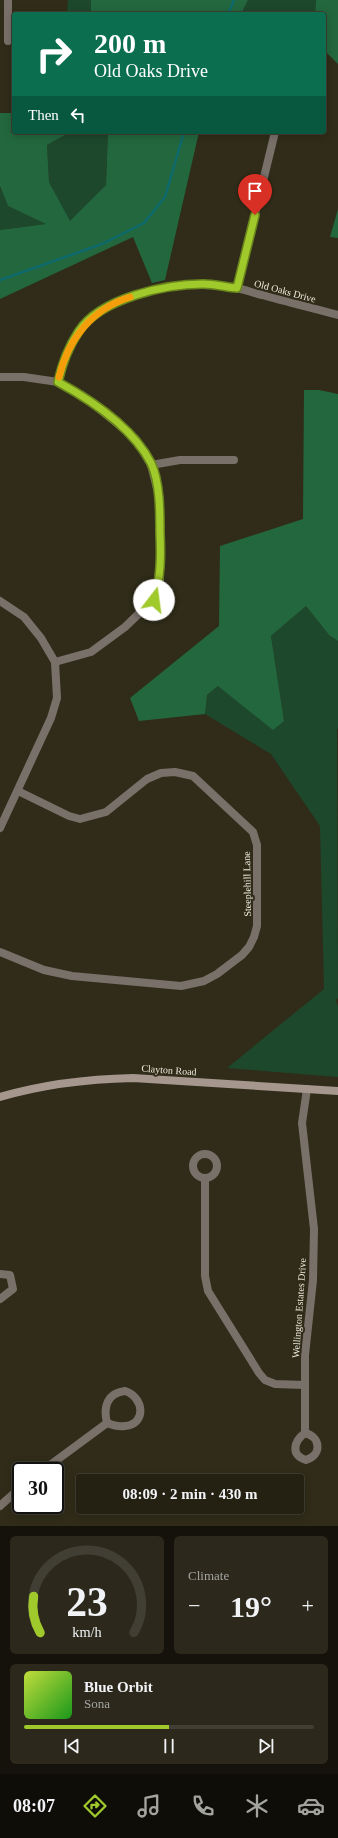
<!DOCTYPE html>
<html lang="en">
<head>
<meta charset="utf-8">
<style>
  :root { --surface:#242113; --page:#2c291c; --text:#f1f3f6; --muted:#a3a3a0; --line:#413e33; --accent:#a0c92b }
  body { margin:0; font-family:Georgia,serif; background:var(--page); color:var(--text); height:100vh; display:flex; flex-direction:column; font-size:15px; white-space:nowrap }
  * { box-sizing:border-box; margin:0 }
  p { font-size:13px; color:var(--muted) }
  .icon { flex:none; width:22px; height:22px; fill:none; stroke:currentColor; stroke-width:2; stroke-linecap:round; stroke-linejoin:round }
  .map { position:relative; height:1526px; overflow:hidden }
  .panel { display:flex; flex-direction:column; gap:10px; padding:10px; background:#14120a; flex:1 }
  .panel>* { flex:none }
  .hud { position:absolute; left:12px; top:12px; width:314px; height:122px; border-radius:4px; box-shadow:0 2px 10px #0003,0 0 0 1px var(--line); background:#0b6e4f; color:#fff; overflow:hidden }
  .speed { position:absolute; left:12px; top:1462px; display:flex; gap:8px; font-size:20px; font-weight:700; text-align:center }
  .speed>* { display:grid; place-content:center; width:52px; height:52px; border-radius:50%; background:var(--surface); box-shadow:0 2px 10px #0003,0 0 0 1px var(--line); line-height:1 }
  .speed .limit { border:2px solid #111; border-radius:6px; background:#fff; color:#111 }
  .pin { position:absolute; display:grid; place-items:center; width:34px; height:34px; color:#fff; margin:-41px -17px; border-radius:50% 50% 50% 0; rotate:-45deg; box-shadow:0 0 4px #0007 }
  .pin .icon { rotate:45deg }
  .me { position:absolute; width:44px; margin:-22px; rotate:15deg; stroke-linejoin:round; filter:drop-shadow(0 0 3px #0008) }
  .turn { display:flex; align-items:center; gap:14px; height:84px; padding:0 16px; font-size:18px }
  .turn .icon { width:52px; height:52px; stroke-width:2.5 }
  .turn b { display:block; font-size:28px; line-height:34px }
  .then { display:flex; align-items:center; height:38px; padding:0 16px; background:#0003; gap:8px; font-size:15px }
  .big { font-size:30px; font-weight:800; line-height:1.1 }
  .panel .card { flex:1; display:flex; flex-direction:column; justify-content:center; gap:6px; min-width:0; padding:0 14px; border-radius:6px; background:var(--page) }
  .panel .dial { align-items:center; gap:0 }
  .dial svg { height:104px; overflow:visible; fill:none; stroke:var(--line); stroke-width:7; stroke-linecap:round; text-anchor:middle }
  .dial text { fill:var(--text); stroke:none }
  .song { display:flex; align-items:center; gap:12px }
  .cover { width:48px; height:48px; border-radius:6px; background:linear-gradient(135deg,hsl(70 70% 55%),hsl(120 70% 35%)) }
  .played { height:4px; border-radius:2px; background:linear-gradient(90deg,var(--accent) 50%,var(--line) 50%) }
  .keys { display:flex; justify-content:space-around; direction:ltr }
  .heat { display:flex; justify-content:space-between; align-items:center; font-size:22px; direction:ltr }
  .panel .tiles { flex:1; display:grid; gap:10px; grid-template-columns:1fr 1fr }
  .card:last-child { grid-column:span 2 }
  .trip { position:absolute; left:76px; top:1474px; width:228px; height:40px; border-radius:4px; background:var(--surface); box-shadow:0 2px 10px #0003,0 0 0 1px var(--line); font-weight:800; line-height:40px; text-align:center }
  .tabs { display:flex; height:64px; justify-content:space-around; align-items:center; background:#0e0d08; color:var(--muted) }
  .tabs .icon { width:28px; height:28px }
  .tabs .current { color:var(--accent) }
  .tabs b { font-size:18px; color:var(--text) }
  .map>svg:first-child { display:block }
  .green { fill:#1d482c }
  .forest { fill:#23673e }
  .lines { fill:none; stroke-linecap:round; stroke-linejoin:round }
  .stream { stroke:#0d696b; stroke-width:2.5 }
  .street { stroke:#79706a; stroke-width:8 }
  .secondary { stroke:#a5968e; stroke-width:8 }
  .route-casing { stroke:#68831c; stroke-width:10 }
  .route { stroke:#a0c92b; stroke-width:7 }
  .slow { stroke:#f59e0b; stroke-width:7 }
  .labels { text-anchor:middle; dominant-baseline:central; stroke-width:4; stroke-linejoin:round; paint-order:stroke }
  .street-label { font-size:10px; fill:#eeebdf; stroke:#302c19 }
</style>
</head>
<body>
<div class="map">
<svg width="338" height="1526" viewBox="0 0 338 1526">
  <rect width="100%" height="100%" fill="#302c19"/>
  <!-- green -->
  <g class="green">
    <path d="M68,0H91V14H67Z"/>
    <path d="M248,0H316L315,14H241Z"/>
    <path d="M65,132H108L106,185L70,222L49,182L47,145L65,135Z"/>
    <path d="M0,186L8,206L47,224L0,230Z"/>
    <path d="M306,606L329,635L338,641V728L337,729L338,998L336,1000L338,1007V1077L227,1068L324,989L320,826L271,754L205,714L207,695L218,686L284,721L271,636Z"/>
  </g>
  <!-- forest -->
  <g class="forest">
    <path d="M91,0H248L241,14H91Z"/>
    <path d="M316,0H338V64L324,50V14H315Z"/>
    <path d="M0,113H14V132H65V135L47,145L49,182L70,221L106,185L108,132H199L165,280L152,283L133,237L0,299V230L46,224L8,206L0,186Z"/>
    <path d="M338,209V238L330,237Z"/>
    <path d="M304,390H319L338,394V641L329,635L306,606L271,636L284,721L273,730L218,686L207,695L205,714L139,721L130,698L219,626L220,546L303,519Z"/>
  </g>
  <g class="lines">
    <!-- stream -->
    <g class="stream">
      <path d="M228,14L234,0"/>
      <path d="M0,280L102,244L144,223L165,197L184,132"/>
    </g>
    <!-- street -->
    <g class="street">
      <path d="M8,0V41"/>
      <path d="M237,288L275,132"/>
      <path d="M0,377H24L58,382L82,395L135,438L151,465L160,500V582L154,599L125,627L91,652L55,662"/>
      <path d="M58,382C61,367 71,340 80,329C116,289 185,279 235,288C244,289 253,293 262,295C287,302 312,308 338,315"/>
      <path d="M151,465L180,460H234"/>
      <path d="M0,601L24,617L41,638L55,662L57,698L51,718L0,828"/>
      <path d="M0,952L44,970L72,976L181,986L204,981L217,974L242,955L249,947L254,937L257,926V845L253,832L193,776L175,772L161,773L147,779L106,812L80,819L69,816L18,791"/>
      <circle cx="205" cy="1166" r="12"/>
      <path d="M205,1178V1276L208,1291L259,1373L265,1380L275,1384L305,1385"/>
      <path d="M0,1274L10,1275L13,1289L0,1299"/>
      <path d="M125,1391C144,1397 147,1424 125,1426C119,1427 112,1425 107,1423C103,1407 107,1393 125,1391Z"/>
      <path d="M305,1433V1355L313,1280L314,1229L302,1123L307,1089"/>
      <path d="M305,1433C321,1437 322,1455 306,1460C290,1455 294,1441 305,1433Z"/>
      <path d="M42,1471L107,1423"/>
      <path d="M0,1506L21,1487"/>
    </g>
    <!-- secondary -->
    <path class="secondary" d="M0,1097C44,1084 88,1079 133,1078L338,1091"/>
  </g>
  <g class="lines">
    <!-- route casing -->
    <g class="route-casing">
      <path id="route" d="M154,600C161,577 161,556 160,533C160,512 160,482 151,463C133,428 91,400 58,382C62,364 69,346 79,331C101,298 166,284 203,284C214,284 226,287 237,288L255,215"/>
    </g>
    <!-- route -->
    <use href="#route" class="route"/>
    <!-- slow -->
    <path class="slow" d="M59,377C68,339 92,309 130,297"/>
  </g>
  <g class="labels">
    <!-- street labels -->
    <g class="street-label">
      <text transform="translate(285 291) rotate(15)">Old Oaks Drive</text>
      <text transform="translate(247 884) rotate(-91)">Steeplehill Lane</text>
      <text transform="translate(169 1070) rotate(4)">Clayton Road</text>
      <text transform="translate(299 1308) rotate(-86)">Wellington Estates Drive</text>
    </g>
  </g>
</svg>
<div class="speed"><div class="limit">30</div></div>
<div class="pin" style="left:255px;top:215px;background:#d93025"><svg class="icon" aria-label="arrive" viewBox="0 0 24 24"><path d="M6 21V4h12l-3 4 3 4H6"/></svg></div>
<svg class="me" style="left:154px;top:600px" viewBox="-20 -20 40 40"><circle r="19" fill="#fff"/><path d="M0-13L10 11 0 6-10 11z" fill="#a0c92b"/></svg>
<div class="trip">08:09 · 2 min · 430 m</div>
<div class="hud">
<div class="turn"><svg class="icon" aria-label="right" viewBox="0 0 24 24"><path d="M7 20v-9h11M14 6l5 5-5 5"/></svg><div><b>200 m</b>Old Oaks Drive</div></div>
<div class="then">Then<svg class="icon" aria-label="left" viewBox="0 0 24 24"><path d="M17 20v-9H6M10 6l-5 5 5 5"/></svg></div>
</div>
</div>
<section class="panel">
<div class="tiles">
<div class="card dial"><svg viewBox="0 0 100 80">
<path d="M14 69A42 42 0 1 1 86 69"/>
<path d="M14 69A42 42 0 0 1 9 41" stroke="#a0c92b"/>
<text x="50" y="56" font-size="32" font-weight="700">23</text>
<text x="50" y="72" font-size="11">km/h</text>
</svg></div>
<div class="card"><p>Climate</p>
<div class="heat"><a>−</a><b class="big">19°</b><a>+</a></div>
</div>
<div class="card">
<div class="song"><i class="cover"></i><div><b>Blue Orbit</b><p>Sona</p></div></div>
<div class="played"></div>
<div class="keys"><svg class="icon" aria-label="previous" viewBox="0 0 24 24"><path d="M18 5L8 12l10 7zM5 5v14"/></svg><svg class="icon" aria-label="pause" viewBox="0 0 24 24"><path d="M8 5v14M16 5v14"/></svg><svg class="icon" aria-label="next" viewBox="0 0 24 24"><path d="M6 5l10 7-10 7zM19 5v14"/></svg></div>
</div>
</div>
</section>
<nav class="tabs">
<b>08:07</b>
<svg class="icon current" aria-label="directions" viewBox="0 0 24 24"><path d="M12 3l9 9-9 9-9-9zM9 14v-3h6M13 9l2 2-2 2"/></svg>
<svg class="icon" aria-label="music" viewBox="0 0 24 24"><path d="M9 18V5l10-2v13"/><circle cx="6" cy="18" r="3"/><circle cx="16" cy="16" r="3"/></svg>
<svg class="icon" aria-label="phone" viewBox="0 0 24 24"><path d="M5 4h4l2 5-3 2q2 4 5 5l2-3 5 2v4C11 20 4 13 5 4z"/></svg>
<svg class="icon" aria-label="climate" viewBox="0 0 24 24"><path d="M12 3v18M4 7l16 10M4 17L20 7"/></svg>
<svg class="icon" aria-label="car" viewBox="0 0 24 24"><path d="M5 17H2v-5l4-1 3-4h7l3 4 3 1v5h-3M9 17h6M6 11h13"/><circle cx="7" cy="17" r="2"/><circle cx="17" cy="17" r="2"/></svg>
</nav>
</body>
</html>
